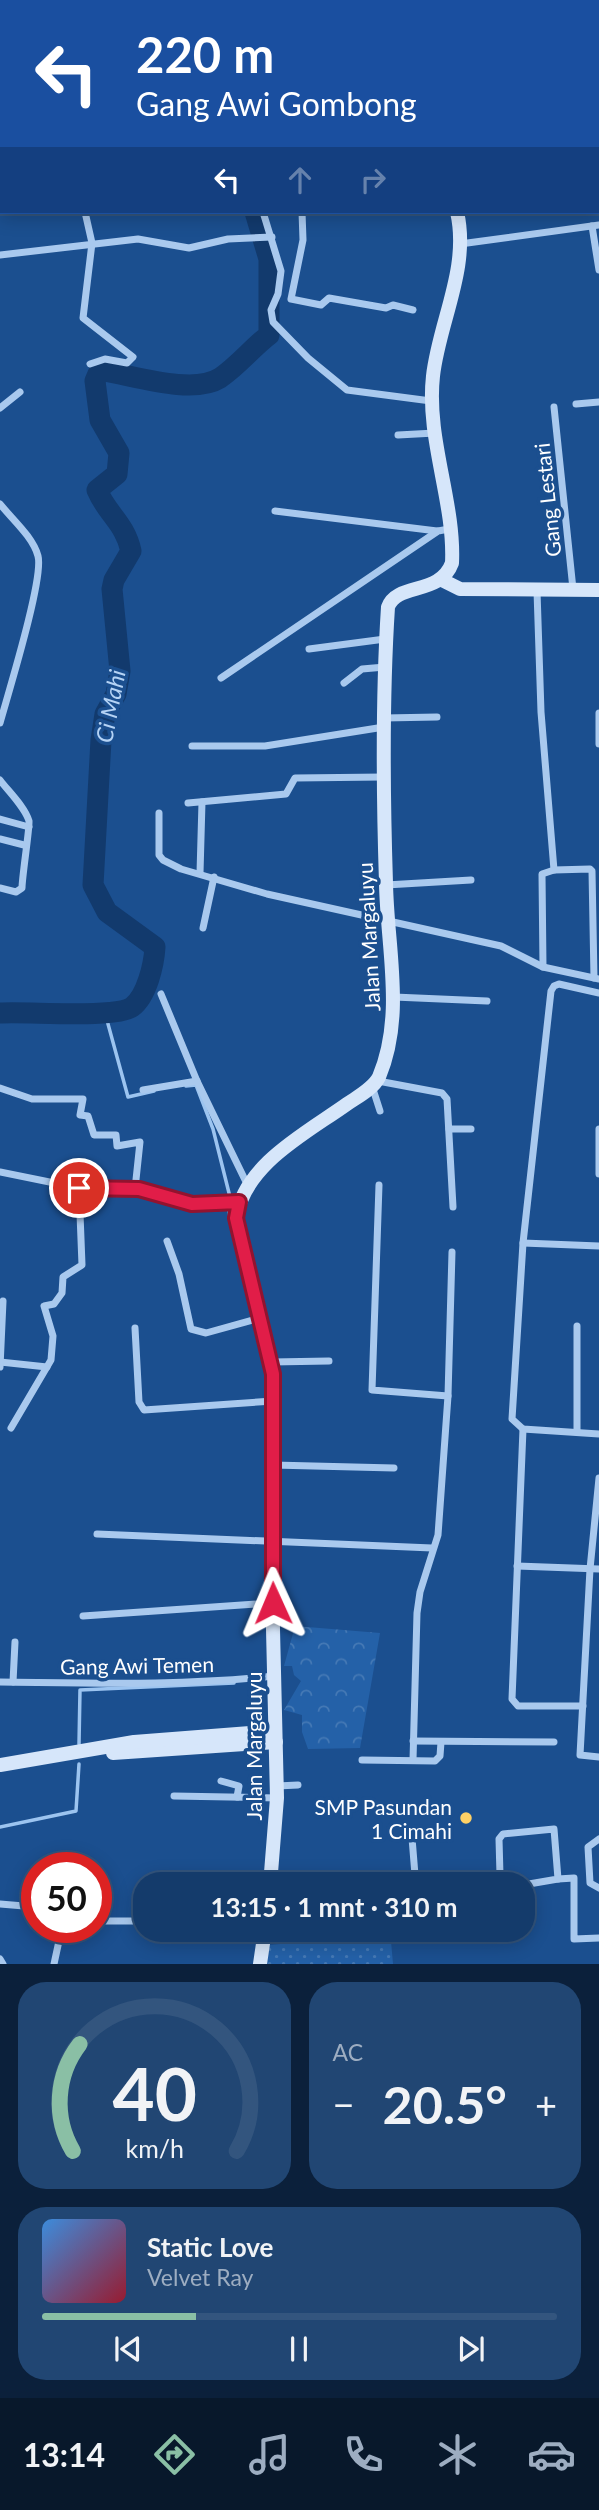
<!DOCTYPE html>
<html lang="id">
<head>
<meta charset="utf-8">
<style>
  :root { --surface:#143b6b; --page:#214673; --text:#f1f3f6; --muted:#9dadc1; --line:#33557e; --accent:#8abfa5 }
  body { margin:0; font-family:Lato,sans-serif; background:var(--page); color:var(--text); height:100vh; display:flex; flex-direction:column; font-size:26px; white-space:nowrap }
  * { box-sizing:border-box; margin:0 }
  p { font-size:23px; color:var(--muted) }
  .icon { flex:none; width:38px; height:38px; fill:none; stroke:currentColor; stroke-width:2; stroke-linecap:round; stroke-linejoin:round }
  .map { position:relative; height:1964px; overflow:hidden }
  .drawer { display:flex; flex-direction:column; gap:18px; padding:18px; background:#0b203b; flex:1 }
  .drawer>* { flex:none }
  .hud { position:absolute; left:0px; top:0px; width:600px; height:214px; box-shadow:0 4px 18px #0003,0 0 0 2px var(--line); background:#1a4fa0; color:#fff; overflow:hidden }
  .speed { position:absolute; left:21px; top:1852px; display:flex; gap:14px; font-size:35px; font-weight:700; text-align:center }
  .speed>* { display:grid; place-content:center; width:91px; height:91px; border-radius:50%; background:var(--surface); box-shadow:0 4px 18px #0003,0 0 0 2px var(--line); line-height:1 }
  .speed .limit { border:10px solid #d22; background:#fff; color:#111 }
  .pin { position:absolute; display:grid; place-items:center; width:60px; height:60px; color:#fff; margin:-30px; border:4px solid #fff; border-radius:50%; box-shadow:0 2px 7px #0007 }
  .me { position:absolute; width:77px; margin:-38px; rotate:359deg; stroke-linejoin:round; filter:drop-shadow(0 0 5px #0008) }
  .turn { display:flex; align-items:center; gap:24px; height:147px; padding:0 21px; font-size:32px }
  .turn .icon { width:91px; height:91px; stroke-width:2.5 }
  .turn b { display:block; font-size:49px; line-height:60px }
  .lanes { display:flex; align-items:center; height:66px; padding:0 21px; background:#0003; justify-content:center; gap:35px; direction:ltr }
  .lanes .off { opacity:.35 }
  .big { font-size:52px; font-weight:700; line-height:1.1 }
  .drawer .tile { flex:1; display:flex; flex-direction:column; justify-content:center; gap:10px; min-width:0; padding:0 24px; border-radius:28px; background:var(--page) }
  .drawer .dial { align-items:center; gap:0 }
  .dial svg { height:182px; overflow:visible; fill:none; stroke:var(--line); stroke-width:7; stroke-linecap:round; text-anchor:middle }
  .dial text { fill:var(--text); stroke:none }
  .song { display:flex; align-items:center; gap:21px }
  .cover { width:84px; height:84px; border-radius:10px; background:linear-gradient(135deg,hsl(210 70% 55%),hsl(350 70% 35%)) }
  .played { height:7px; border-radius:4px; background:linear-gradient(90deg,var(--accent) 30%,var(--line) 30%) }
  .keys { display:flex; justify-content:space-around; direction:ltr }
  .heat { display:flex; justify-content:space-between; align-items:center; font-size:38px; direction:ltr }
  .drawer .tiles { flex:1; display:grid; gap:18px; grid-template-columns:1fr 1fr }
  .tile:last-child { grid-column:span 2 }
  .trip { position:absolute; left:133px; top:1872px; width:402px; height:70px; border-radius:28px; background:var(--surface); box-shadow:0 4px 18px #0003,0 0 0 2px var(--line); font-weight:700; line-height:70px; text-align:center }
  .tabs { display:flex; height:112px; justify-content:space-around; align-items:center; background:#08182b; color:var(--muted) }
  .tabs .icon { width:49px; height:49px }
  .tabs .selected { color:var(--accent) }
  .tabs b { font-size:32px; color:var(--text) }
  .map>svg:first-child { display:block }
  .grass { fill:url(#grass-dots) }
  .forest { fill:url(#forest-crowns) }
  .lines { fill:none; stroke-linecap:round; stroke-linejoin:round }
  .stream { stroke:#9cc4f0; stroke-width:3.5 }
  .river { stroke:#123a6d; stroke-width:21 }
  .street { stroke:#a9c9ee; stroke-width:7 }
  .secondary { stroke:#d6e6fa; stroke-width:14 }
  .route-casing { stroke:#92132f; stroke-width:18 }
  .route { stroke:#e11d48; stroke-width:12 }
  .poi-dot { fill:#ffd166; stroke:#1b4f8f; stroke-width:2.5 }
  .labels { text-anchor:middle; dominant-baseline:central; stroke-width:7; stroke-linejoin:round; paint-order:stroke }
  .street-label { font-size:21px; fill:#fff; stroke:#1b4f8f }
  .poi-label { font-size:21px; fill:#fff; stroke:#1b4f8f; text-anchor:end }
  .water-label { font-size:23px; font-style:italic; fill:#b5d3f5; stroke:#1b4f8f }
</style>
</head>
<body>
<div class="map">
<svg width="599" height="1964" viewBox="0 0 599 1964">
  <defs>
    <pattern id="grass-dots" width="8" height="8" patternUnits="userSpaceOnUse" patternTransform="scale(1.75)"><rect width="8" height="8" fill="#2461a8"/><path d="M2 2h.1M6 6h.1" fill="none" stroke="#4579b5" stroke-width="1.8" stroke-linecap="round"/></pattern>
    <pattern id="forest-crowns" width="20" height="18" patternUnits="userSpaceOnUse" patternTransform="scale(1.75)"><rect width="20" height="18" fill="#2461a8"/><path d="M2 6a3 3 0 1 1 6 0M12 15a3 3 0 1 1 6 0" fill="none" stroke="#4579b5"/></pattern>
  </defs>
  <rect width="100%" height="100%" fill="#1b4f8f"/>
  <!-- grass -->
  <path class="grass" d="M338,1930H390L393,1964H267L269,1945L338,1939Z"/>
  <!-- forest -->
  <path class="forest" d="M295,1626L380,1633L360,1748L308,1749L302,1732V1715L284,1710L301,1681L294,1675L292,1666H284Z"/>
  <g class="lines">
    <!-- stream -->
    <g class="stream">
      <path d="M105,1013L128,1097L154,1091"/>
      <path d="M186,1086L196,1085L213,1129L230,1197"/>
      <path d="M229,1208L230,1219"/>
      <path d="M79,1744L80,1690L234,1683"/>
      <path d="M0,1827L76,1811L79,1764"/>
    </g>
    <!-- river -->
    <g class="river">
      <path d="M127,0L128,2"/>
      <path d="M0,1013C26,1011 115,1019 132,1007C147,996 154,964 155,947L107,912L93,885L101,740L105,714L116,694L120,671L112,589L114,580L131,551C125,523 107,514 97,490L117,474L119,453L100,420L95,381L98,374L104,371C135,376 193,395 220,378C238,366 252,348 269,335V259L255,212"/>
    </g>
    <!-- street -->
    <g class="street">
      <path d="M53,0V2"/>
      <path d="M134,0V2"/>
      <path d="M182,0L183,2"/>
      <path d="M463,0V2"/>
      <path d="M492,0V2"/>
      <path d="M591,0L592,2"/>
      <path d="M370,2L387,0"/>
      <path d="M0,39L2,38"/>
      <path d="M598,47L599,50"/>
      <path d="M598,144H599"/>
      <path d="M85,212L92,243L83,318L133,357L127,363L105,359L90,364"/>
      <path d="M263,212L281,271L278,294L271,310L273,322L308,358L347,390L431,401"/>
      <path d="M302,212L303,240L291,299L321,305L329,298L386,308L393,305L413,310"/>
      <path d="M592,226L599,270"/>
      <path d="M460,244L599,225"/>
      <path d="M0,255L138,239L189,248L228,239L272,237"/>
      <path d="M576,404L599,402"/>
      <path d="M554,407L573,589"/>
      <path d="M0,408L20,392"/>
      <path d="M398,435L435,433"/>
      <path d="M0,504C12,519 33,537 38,556C44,578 8,694 0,723"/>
      <path d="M275,511L437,531"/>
      <path d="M537,591L541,712L554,870"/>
      <path d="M309,649L385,639"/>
      <path d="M221,678L438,531L449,529"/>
      <path d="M344,683L362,669L385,667"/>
      <path d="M599,713V744"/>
      <path d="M384,718L437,717"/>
      <path d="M192,746H265L384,727"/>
      <path d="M0,780C9,792 25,807 29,821C30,826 22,877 22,888L16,892L0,888"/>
      <path d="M188,803L286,794L295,778L383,777"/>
      <path d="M159,813V855L163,860L181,869L267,894L501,946L543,967L599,979"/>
      <path d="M0,819L29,827"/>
      <path d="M0,839L24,845"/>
      <path d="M200,873L202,802"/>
      <path d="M386,885L471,880"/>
      <path d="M203,928L214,877"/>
      <path d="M543,967L542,874L554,870L590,869L592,871L594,978"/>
      <path d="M599,993L559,984L554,986L551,991L523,1243L512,1419L523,1429L599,1434"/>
      <path d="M161,994L197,1081L247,1184"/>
      <path d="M394,997L487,1001"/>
      <path d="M378,1081L442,1093L447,1099L453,1207"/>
      <path d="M372,1086L380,1111"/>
      <path d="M0,1088L32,1099H83L80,1115L88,1116L94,1135H116L117,1146L140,1142L135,1189"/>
      <path d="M143,1090L197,1081"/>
      <path d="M449,1129H471"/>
      <path d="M599,1129V1174"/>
      <path d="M0,1172L79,1188L139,1189L193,1204L239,1202"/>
      <path d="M379,1185L372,1390L448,1396"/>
      <path d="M167,1241L179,1274L191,1329L206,1333L260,1318"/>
      <path d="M523,1243L599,1246"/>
      <path d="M577,1326V1431"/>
      <path d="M135,1328L139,1402L144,1410L273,1401"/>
      <path d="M0,1362L47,1367"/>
      <path d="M272,1362L329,1361"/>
      <path d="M0,1367L3,1301"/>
      <path d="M11,1428L51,1360L53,1336L44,1306L54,1304L62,1293L63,1277L82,1265L79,1188"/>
      <path d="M523,1429L512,1699L518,1706H583"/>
      <path d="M273,1465L394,1468"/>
      <path d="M599,1478L590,1569L580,1755L599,1757"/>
      <path d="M97,1534L432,1548"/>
      <path d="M517,1566L599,1569"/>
      <path d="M83,1616L272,1603"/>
      <path d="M0,1682C92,1683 182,1686 274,1676"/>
      <path d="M13,1682L15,1642"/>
      <path d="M413,1741L554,1742"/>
      <path d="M362,1760L435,1761L440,1756L441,1742"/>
      <path d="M413,1760L417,1613L420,1592L438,1535L448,1396L452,1252"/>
      <path d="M221,1781L239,1786L237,1797"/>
      <path d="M277,1786L298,1785"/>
      <path d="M174,1796L277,1798"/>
      <path d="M412,1838L415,1875"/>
      <path d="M599,1839L588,1847L590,1883L599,1888"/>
      <path d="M500,1875L507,1885"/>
      <path d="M271,1879L500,1875L499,1839L503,1834L554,1829L558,1879L523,1885"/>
      <path d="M558,1879L574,1878V1939L599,1938"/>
      <path d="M0,1904L24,1906L37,1898"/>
      <path d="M96,1921H145"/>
      <path d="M0,1959L3,1964"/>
      <path d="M54,1964L62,1927"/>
    </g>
    <!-- secondary -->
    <g class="secondary">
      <path d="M391,0V2"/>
      <path d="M442,580L460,589L599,590"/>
      <path d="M113,1753L276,1742"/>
      <path d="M0,1765L134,1742L275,1731"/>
      <path d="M270,1885L277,1798L272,1587L273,1374L236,1218C245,1164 305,1134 347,1104C357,1097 373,1089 379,1077C405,1015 387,948 386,883C383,791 382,699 388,607C397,582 440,596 452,563C455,502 426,439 433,376C439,322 470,268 457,212"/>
      <path d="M260,1964L265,1930"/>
    </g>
  </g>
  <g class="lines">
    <!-- route casing -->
    <g class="route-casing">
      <path id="route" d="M79,1188L139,1189L192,1204L239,1202L236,1218L273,1374V1603"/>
    </g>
    <!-- route -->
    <use href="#route" class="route"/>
  </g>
  <!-- markers -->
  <circle class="poi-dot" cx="466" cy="1818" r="7"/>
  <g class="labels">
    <!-- street labels -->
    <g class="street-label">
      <text transform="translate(547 500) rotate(-96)">Gang Lestari</text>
      <text transform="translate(368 937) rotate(-93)">Jalan Margaluyu</text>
      <text transform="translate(137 1665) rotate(-1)">Gang Awi Temen</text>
      <text transform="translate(253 1746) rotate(-90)">Jalan Margaluyu</text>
    </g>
    <!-- poi labels -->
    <g class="poi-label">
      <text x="452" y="1806">SMP Pasundan<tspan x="452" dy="24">1 Cimahi</tspan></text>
    </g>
    <!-- water labels -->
    <g class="water-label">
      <text transform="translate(110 706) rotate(-79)">Ci Mahi</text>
    </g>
  </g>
</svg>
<div class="speed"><div class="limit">50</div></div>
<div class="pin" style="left:79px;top:1188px;background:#d93025"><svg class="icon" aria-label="arrive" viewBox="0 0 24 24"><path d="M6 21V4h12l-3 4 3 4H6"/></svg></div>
<svg class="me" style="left:273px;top:1603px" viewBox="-20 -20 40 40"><path d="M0-17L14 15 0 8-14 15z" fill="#e11d48" stroke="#fff" stroke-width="4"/></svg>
<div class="trip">13:15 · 1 mnt · 310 m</div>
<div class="hud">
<div class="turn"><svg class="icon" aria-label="left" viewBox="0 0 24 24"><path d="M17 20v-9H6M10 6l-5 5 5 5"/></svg><div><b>220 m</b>Gang Awi Gombong</div></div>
<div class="lanes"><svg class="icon" aria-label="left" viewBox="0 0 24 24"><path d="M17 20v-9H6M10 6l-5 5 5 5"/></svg><svg class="icon off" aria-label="ahead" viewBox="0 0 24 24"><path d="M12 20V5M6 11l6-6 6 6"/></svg><svg class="icon off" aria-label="right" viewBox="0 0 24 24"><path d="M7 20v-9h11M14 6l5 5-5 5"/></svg></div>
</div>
</div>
<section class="drawer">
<div class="tiles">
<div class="tile dial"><svg viewBox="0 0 100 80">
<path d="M14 69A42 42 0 1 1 86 69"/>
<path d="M14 69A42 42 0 0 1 17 22" stroke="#8abfa5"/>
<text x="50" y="56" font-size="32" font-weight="700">40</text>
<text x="50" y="72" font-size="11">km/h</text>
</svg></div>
<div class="tile"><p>AC</p>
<div class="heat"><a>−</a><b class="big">20.5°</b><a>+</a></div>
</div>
<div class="tile">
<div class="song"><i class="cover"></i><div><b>Static Love</b><p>Velvet Ray</p></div></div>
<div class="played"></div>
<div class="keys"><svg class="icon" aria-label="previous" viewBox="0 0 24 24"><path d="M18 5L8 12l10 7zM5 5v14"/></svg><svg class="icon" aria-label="pause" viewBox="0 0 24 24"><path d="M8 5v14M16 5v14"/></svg><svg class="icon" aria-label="next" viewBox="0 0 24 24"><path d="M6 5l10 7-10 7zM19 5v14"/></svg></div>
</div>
</div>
</section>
<nav class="tabs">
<b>13:14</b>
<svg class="icon selected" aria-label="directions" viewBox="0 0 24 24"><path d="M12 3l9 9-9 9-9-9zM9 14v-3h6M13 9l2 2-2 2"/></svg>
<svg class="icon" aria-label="music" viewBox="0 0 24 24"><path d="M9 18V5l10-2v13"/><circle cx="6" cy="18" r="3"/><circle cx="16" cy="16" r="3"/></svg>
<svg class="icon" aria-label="phone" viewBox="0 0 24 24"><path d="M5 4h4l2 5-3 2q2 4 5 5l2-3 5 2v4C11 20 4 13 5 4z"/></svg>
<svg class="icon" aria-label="climate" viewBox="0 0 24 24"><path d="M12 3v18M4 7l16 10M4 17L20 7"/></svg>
<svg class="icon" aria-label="car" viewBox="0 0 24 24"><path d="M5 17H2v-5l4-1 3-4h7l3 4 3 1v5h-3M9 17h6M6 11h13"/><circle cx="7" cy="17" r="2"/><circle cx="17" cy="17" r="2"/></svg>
</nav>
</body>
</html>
